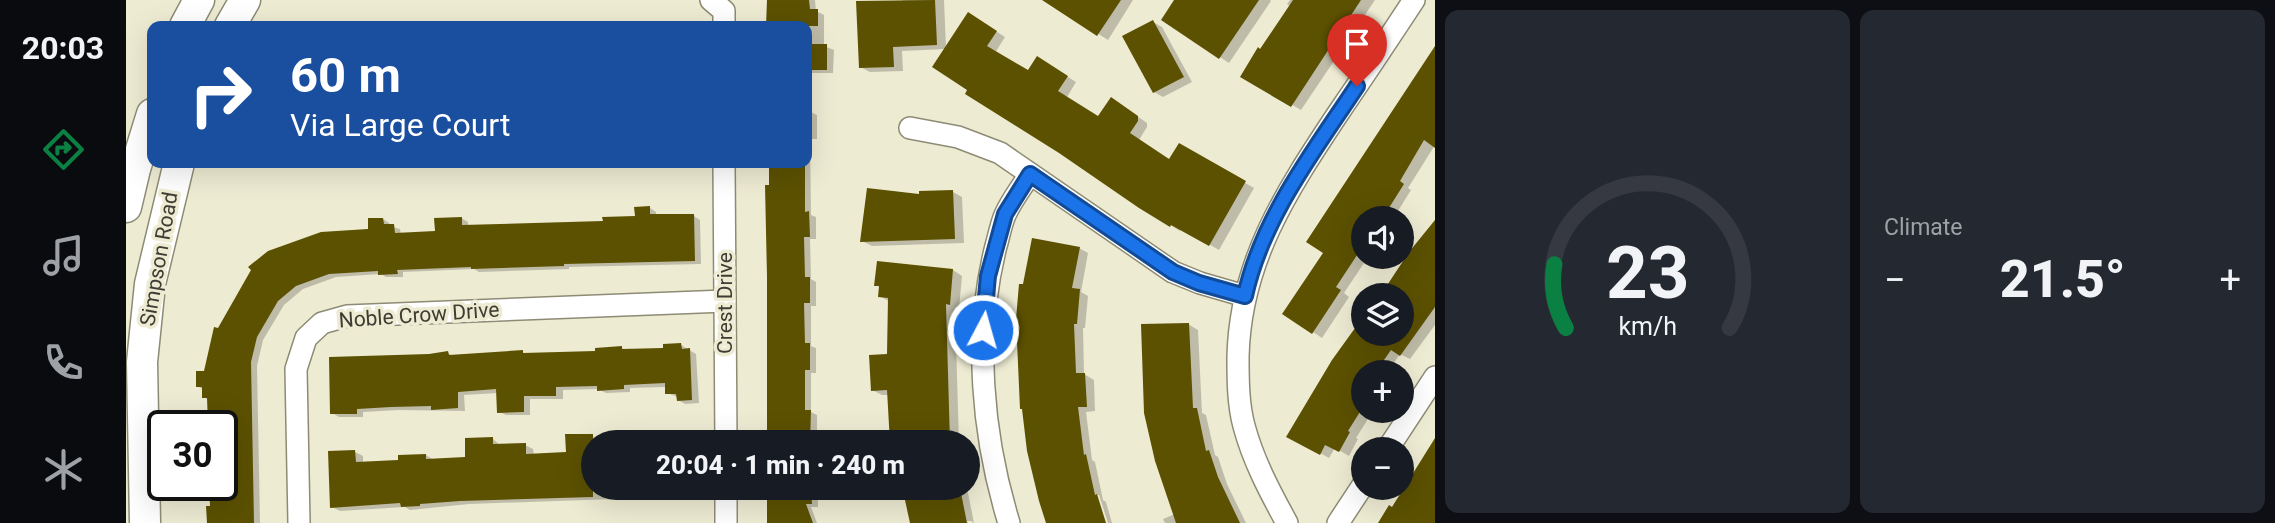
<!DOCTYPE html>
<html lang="en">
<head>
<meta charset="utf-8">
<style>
  :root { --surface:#171b24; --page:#242831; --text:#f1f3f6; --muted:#9ea1a6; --line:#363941; --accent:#0b8043 }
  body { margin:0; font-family:Roboto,sans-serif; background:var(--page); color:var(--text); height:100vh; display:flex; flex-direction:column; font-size:26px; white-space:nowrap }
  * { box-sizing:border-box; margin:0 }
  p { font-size:23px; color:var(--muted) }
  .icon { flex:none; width:38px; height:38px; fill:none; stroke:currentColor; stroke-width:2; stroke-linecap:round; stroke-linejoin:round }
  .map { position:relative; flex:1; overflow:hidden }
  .panel { display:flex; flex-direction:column; gap:10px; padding:10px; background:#0d0f14; width:840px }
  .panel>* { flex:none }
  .hud { position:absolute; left:21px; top:21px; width:665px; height:147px; border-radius:14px; box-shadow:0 7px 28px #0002; background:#1a4fa0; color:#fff; overflow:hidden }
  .buttons { position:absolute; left:1225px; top:206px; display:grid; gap:14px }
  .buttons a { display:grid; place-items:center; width:63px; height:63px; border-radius:50%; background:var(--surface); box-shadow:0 7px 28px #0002; font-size:35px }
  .speed { position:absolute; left:21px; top:410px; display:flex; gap:14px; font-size:35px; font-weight:700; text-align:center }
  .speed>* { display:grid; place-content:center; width:91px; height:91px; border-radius:50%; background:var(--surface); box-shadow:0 7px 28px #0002; line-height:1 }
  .speed .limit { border:4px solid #111; border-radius:10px; background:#fff; color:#111 }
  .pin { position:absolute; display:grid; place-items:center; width:60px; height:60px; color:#fff; margin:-72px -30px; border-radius:50% 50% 50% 0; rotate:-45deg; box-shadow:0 0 7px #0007 }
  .pin .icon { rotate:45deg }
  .me { position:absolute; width:77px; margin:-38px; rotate:6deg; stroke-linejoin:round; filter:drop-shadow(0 0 5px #0008) }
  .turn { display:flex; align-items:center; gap:24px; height:147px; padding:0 28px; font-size:32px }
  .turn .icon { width:91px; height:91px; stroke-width:2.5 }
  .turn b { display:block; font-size:49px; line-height:60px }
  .big { font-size:52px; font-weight:800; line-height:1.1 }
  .panel .widget { flex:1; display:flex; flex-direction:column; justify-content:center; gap:10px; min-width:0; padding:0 24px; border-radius:14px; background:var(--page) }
  .panel .dial { align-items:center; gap:0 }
  .dial svg { height:182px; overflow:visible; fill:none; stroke:var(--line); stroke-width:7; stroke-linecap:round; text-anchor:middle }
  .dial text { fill:var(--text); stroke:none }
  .heat { display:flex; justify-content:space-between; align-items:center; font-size:38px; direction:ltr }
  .panel .tiles { flex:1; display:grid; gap:10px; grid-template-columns:repeat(2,1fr) }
  .trip { position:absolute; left:455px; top:430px; width:399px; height:70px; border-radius:35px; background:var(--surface); box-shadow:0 7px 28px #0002; font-weight:800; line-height:70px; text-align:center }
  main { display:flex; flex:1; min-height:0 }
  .menu { display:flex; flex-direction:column; width:126px; justify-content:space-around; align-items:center; background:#090b0e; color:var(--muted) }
  .menu .icon { width:49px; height:49px }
  .menu .on { color:var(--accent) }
  .menu b { font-size:32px; color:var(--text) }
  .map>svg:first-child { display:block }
  .shadow { fill:#0003 }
  .building { fill:#5c5100 }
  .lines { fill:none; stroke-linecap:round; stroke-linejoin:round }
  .minor-casing { stroke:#8e8b75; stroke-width:24 }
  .secondary-casing { stroke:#8e8b75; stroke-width:33 }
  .minor { stroke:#fff; stroke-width:21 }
  .secondary { stroke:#fff; stroke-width:30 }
  .route-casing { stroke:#114b97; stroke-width:18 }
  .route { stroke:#1a73e8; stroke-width:12 }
  .labels { text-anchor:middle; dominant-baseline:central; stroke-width:7; stroke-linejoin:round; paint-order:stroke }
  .street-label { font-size:21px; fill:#3e3c33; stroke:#eeebd3 }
</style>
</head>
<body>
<main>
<nav class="menu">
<b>20:03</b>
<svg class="icon on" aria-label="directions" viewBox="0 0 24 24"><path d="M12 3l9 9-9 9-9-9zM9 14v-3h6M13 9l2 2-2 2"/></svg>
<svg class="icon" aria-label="music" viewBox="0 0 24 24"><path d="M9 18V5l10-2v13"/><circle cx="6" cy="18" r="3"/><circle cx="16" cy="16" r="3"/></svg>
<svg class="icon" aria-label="phone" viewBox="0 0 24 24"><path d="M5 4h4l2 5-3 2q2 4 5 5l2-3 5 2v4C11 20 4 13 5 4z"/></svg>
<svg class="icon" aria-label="climate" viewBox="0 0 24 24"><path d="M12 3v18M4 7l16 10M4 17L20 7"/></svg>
</nav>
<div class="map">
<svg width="1309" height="523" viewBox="0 0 1309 523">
  <rect width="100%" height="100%" fill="#eeebd3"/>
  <!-- shadow -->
  <g class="shadow">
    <path d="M642,0H689L690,11L698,15V46L708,50L707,73H684L685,112L691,115V139H684L685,215L690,217V239H684L685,279L690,282V306H685V346L690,348V373H685V412L691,415V443H643L644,163H681V26H641Z"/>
    <path d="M777,0H818L820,48L851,19L879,37L869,53L903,72L912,58L950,82L941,97L973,118L995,105L1021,123V127L1013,140L1044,161L1054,145L1128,188L1093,250L1055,228L1054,231L1014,206L844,90L819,49L776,51L777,71L744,72L734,67Z"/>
    <path d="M919,0H1007L982,40Z"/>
    <path d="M1051,0H1144L1145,1L1103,63L1037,19Z"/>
    <path d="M1164,0H1249L1175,110L1117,76L1165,7L1161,4Z"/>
    <path d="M1027,22L1036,27L1066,82L1037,97L1028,92Z"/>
    <path d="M1309,49V145L1282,188L1285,190L1267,219H1237V257H1242L1218,293L1223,297L1196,338L1159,314L1199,253Z"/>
    <path d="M827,192L836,197L838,243L746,246L736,241L795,196Z"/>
    <path d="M524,208L530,212V216H568L574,220L575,264L443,267V269L353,272L348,269L277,272V277H260L255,274L210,277L177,289L158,305L137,340L131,366L134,523H83L85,508V485H96V425H84L83,400L78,397V390L71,386L79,373L92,330L127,270L244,230L257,219L263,223L264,226L274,229L275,235L311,233L335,218L342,222V227L478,223L511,218Z"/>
    <path d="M1309,222V325L1284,359L1274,354L1261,373H1237V411H1247L1230,438L1232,439L1223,456L1209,448L1203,458L1163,436L1233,326L1230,324L1237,313V334H1276V296Z"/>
    <path d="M953,248L962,253L955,292L962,296L959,328H957L958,374L968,380L969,411L960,412L966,460L969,462L977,500L980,502L986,523H982L973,495H969L978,523H921L903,451Z"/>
    <path d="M827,270L836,276L833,309L829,308L833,443H774L763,395H756L746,390L763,356L764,302L754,296L755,288L750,285Z"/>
    <path d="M1062,324L1072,330L1076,413L1080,415L1089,455L1092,457L1101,484L1120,523H1039L1037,519L1049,514Z"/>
    <path d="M555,345L570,354L573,403L559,404L552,400V397L541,393L540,387L504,388V392L480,393L472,389L437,390V399H404V415H380L373,412L372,393L338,395L339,411L273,410L237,412V417H213L206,413L322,353L328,357L396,352L401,354L471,353L496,348L501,351L539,349Z"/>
    <path d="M566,433L574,437V443H507V435Z"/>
    <path d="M466,436L474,440V443H467V488H575V496L343,504L284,510L279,507L214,511L206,507L229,452L237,456V463L274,461L300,455L308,460L341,459L367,439L375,446L399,445L407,449L408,455L442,454Z"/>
    <path d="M643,488H692V507H685L691,523H650Z"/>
    <path d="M781,488H841L848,523L845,521H841L842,523H786Z"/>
  </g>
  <!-- building -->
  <g class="building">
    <path d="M641,0H683L684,9H692V26H640Z"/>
    <path d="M809,0L811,45L767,47L768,67L733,68L730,1Z"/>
    <path d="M916,0H995L971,36Z"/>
    <path d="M1048,0H1133L1093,59L1035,20Z"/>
    <path d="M1167,0H1235L1165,107L1114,77L1132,47L1134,49Z"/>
    <path d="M842,12L871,31L861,46L902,70L911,56L942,76L932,91L972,116L985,97L1012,116V121L1004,133L1043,159L1053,143L1120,181L1083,246L1045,225L1044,227L1013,208L933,153L839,94L841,90L806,67Z"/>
    <path d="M1027,20L1058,77L1027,93L996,36Z"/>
    <rect x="681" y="44" width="20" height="26"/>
    <path d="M1309,46V148L1298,140L1274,181L1278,184L1256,219H1237V246L1210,287L1215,290L1186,334L1156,314L1197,253L1180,242Z"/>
    <path d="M643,163H679V212L683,211L684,237H678L679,277H684V303H678L679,343H684V370H679V410H685L684,443H641V277L639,185H643Z"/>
    <path d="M741,188L793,194V191L827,190L829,239L734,242Z"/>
    <path d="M524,206V214H568L569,261L438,264V266L345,269V267L271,270L272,274L252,275V271L203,274L170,286L152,301L131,337L125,362L128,523H81L80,506H84L83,485H96V425H82L81,398H76V387H70V371H78L88,327L92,328L125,270L122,267L142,251L195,232L242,229V218H257L258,224H268L269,233L309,231L308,218L336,217V225L477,221L476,217L509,216L508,207Z"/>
    <path d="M1309,220V307L1274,356L1265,350L1249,373H1237V407L1222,431L1224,432L1213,452L1199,445L1194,455L1160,437L1206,360L1237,317V334H1276V296H1254L1283,252Z"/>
    <path d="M906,238L954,247L946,288L954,289L951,324H948L950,373H959L961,407H952L958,455L960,454L969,495L971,494L980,523H920L913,501L901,451L896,409H894L890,319L893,284H897Z"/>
    <path d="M751,261L827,269L824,305L820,304L824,443H764L761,390L745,391L743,355L761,354L762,298L752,297L753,286H748Z"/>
    <path d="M1063,323L1067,408H1071L1080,451L1083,450L1092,477L1114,523H1050L1029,461L1018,413L1015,324Z"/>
    <path d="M555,343L556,349L564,348L566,400L551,401L550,394H539V383L498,385V389L471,391V386L430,387V396H398V412L371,413L370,389L332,392V408L305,410V406L265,407L231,409V414H204L203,357L303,354L322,351L323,355L397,350V353L469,351V348L496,346V349L537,348V344Z"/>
    <path d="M439,434H467V497L334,501L294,504V506L275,507L274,503L204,508L202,451L229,450L230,462L272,460V455L300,454V459L339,457V438L367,437V444L400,443V454L440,452Z"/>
    <path d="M1309,438V523H1252L1263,505L1266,507Z"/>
    <path d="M641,488H685L686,504H680L687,523H641Z"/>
    <path d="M788,488H834L841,523H784L777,491Z"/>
  </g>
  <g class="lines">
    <!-- minor casing -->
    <g class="minor-casing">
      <g id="minor">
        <path d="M585,0L598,11V26"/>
        <path d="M784,128L832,137L874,153L1047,272L1074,283L1119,296"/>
        <path d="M598,163L600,443"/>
        <path d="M1261,450L1309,377"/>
        <path d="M600,488V523"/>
        <path d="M173,523L170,369L180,338L196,323L221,316L599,301"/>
        <path d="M883,523C856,435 847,336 870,246C873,236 875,224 879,215C885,201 896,187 904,174"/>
        <path d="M1161,523C1144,492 1127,460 1118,426C1112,404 1112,379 1112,357C1114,262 1160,192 1211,115C1237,77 1263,38 1288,0"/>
        <path d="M1212,523L1237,485"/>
      </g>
    </g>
    <!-- secondary casing -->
    <g class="secondary-casing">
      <g id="secondary">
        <path d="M59,26L73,0"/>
        <path d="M104,26L119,0"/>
        <path d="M0,207L9,169L26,114"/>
        <path d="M19,523L16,362L24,284L53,163"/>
      </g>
    </g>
    <!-- minor -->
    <use href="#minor" class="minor"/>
    <!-- secondary -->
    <use href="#secondary" class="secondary"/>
  </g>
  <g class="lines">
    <!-- route casing -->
    <g class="route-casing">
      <path id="route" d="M857,330L862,276L879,214L904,174L1047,272L1073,283L1119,296C1136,218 1188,151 1231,86"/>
    </g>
    <!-- route -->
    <use href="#route" class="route"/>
  </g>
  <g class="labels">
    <!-- street labels -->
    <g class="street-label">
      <text transform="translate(33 259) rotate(-80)">Simpson Road</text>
      <text transform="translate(599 303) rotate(-90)">Crest Drive</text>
      <text transform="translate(293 315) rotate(-4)">Noble Crow Drive</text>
    </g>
  </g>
</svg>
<div class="buttons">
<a><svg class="icon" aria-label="sound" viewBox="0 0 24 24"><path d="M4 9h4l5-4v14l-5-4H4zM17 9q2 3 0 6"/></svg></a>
<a><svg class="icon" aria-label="layers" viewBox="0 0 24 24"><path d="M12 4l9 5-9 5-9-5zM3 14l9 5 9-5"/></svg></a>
<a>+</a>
<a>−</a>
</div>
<div class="speed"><div class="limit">30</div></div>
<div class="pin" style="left:1231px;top:86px;background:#d93025"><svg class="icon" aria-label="arrive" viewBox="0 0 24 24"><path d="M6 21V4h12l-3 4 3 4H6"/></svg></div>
<svg class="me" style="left:857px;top:330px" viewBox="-20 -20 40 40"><circle r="17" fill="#1a73e8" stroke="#fff" stroke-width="3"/><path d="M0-11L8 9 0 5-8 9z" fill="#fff"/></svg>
<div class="trip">20:04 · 1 min · 240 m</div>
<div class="hud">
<div class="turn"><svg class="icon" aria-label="right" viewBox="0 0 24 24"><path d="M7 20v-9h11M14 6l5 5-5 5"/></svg><div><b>60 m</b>Via Large Court</div></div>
</div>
</div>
<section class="panel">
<div class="tiles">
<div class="widget dial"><svg viewBox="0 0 100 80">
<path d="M14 69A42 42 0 1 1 86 69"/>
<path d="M14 69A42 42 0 0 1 9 41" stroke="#0b8043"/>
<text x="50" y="56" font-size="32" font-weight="700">23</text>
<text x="50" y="72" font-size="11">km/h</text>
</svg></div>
<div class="widget"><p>Climate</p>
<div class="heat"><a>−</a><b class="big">21.5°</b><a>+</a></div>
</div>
</div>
</section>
</main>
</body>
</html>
